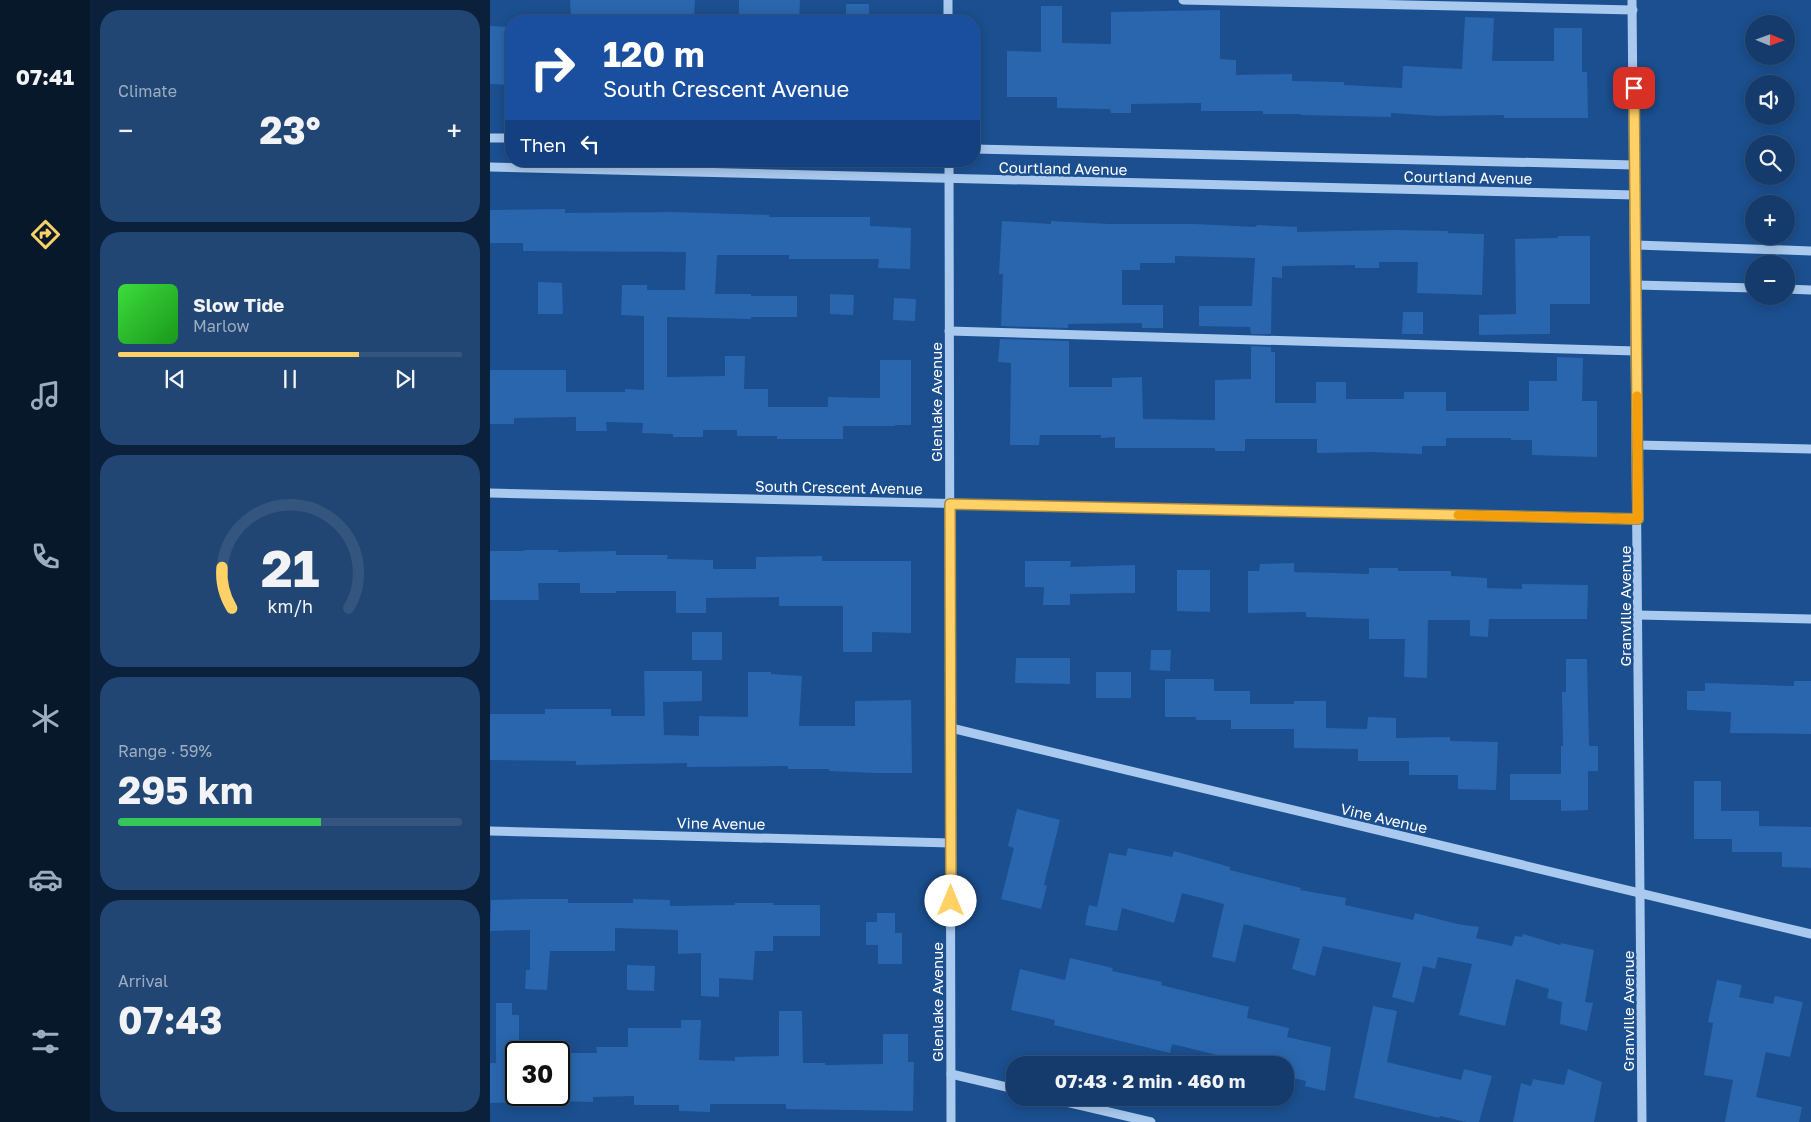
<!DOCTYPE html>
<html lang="en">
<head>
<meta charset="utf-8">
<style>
  :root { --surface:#143b6b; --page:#214673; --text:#f1f3f6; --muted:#9dadc1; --line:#33557e; --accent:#ffd166 }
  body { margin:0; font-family:"Golos Text",sans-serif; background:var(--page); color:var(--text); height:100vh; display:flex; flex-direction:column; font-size:19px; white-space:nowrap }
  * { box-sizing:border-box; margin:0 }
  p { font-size:16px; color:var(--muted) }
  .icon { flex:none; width:28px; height:28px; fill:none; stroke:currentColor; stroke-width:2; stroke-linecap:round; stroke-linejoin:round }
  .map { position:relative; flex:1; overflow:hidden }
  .sheet { display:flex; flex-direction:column; gap:10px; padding:10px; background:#0b203b; width:400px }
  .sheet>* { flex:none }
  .hud { position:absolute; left:15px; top:15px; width:475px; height:152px; border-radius:20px; box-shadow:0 2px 12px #0003,0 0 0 1px var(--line); background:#1a4fa0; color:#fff; overflow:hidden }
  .needle { width:32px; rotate:91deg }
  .fabs { position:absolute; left:1255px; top:15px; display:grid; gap:10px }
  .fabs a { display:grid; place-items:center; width:50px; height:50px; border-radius:50%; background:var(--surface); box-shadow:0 2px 12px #0003,0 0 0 1px var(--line); font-size:25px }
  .speed { position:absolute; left:15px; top:1041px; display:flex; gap:10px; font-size:25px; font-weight:700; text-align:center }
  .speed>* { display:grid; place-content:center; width:65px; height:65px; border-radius:50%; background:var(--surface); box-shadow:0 2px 12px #0003,0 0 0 1px var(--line); line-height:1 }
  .speed .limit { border:2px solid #111; border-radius:8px; background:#fff; color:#111 }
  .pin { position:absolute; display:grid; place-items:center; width:42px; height:42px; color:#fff; margin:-21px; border-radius:10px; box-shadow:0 2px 8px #0006 }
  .me { position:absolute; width:55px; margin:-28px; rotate:0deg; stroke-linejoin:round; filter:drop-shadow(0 0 4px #0008) }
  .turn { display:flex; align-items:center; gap:18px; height:105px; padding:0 15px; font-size:22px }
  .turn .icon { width:65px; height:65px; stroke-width:2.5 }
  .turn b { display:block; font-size:35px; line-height:42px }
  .then { display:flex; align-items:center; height:48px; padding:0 15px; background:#0003; gap:10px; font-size:19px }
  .big { font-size:38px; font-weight:700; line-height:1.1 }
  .sheet .tile { flex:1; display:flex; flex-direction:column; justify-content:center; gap:8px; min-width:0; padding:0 18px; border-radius:20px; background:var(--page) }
  .sheet .dial { align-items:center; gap:0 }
  .dial svg { height:130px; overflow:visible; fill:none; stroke:var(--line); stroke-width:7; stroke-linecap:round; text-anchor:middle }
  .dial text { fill:var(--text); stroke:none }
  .song { display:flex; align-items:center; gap:15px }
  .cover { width:60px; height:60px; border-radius:8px; background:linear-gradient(135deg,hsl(120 70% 55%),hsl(120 70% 35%)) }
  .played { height:5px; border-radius:2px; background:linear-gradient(90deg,var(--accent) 70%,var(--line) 70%) }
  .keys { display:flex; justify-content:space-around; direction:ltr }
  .heat { display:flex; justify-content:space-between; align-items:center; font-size:28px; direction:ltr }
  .charge { height:8px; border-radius:4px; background:linear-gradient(90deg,#34c759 59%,var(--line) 0) }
  .trip { position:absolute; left:516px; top:1056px; width:288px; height:50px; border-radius:20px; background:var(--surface); box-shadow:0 2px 12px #0003,0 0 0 1px var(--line); font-weight:700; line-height:50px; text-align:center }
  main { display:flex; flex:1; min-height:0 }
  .dock { display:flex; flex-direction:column; width:90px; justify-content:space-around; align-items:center; background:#08182b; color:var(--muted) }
  .dock .icon { width:35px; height:35px }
  .dock .active { color:var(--accent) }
  .dock b { font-size:22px; color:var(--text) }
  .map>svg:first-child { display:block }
  .building { fill:#2a66ad }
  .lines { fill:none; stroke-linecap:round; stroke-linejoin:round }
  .minor { stroke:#a9c9ee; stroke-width:9 }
  .route-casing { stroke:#a68842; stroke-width:12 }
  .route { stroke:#ffd166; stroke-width:9 }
  .slow { stroke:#f59e0b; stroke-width:9 }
  .labels { text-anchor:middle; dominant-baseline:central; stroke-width:5; stroke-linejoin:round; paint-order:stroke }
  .street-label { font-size:15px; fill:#fff; stroke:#1b4f8f }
</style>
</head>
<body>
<main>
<nav class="dock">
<b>07:41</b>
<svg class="icon active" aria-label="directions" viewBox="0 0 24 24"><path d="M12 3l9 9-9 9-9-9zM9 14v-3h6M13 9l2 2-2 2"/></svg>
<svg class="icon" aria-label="music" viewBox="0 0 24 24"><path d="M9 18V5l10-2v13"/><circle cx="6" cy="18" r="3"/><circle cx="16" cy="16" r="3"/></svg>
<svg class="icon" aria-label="phone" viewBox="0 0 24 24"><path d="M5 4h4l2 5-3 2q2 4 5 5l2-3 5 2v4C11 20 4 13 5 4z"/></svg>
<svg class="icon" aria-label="climate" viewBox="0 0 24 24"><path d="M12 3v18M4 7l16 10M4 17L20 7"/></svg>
<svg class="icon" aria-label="car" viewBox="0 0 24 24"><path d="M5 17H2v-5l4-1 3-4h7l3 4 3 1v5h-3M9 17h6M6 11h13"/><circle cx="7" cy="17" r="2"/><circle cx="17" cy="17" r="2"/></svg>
<svg class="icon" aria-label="filters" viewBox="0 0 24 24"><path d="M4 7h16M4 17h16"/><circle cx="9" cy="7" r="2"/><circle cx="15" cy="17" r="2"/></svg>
</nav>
<section class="sheet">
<div class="tile"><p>Climate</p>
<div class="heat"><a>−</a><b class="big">23°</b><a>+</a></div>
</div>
<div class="tile">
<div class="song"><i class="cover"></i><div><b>Slow Tide</b><p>Marlow</p></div></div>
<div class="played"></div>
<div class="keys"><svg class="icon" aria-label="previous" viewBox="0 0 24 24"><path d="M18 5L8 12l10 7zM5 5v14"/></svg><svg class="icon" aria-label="pause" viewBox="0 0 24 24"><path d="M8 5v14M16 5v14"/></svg><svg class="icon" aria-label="next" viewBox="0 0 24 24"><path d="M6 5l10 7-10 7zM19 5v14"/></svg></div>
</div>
<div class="tile dial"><svg viewBox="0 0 100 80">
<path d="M14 69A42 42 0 1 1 86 69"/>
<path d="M14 69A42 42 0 0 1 8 44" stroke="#ffd166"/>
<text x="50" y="56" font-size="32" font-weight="700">21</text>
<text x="50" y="72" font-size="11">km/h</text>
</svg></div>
<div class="tile"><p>Range · 59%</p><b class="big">295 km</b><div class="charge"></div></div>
<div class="tile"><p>Arrival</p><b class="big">07:43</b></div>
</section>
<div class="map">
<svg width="1321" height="1122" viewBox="0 0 1321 1122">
  <rect width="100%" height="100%" fill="#1b4f8f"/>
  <!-- building -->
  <g class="building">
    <path d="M80,0H205L204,20L153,18V20L129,19V16L81,17Z"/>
    <path d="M249,0H310L309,21H249Z"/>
    <rect x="356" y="4" width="23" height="17"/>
    <path d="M551,6H572V43L621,44V12L730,10V59L746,60V75L802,74V81L854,82V85L912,88L913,66L972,69L975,17L1004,18L1002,61H1064V28H1092V72H1097L1098,118H1014V115L948,116L901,113V117L811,115V114H773V111H711V103L641,104V113H621L620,109L567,108V97H517V51L551,52Z"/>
    <path d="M0,26L21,27L20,85L0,84Z"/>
    <path d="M75,209V213L182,212L279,215V217H380V226L421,228L420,269L388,268L389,259H299V255H227L225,294H261V296H307V317H261V319L177,317V377L235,376V356H255L254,389H278V407H338V397L390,398V360H421V425H405V426H353V439H287V436H247V430H213V437H183V434L152,433L153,423L116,422L117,431H86V417L24,418V424H0V370H76V392H135V389L154,390V316L131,315L132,285H157V290H195L196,252L33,251V243H0V210Z"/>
    <path d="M512,221L561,224V221L620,224H704L766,227L767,225L807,227V232L904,230L958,231V233L994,234L992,295L927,293L928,262H889V268H865V265L792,266V278L782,277L781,334H761L760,327L709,326V306H762L765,258L685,256V263H650V270H632V305H673V328H652V323L578,324V328L511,326L513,274H509Z"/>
    <path d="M1068,236H1100V304H1060V334L989,335V315L1026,314L1025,239L1068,238Z"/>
    <path d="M48,282L72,283L73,314H48Z"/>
    <path d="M340,294L364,295L363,315L340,314Z"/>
    <path d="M404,298L426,299L425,321L403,320Z"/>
    <path d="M913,312H933V334H912Z"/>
    <path d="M510,339L579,341V387H622V378L652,377L653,419L725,420V380L761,379V346L781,347V352H785V403H826V382H856V399H914V392H956V411H1039V381H1067V357L1093,358L1092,401H1107V457L1042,455V440H1021V438H956V446H932V454L883,452L827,453V439H755V451H725V448H625V437L611,438V435H550L549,445H520L521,363L508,362Z"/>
    <path d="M34,550H68V552L126,551V555H178L177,559L223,560V569H266V557L332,556V561H421V633L382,632V652H353V606H289V597L216,598V613H186V591H126V593H90V583H48L49,600H0V551H34Z"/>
    <path d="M535,561H581L580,567L645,565V593L580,594V605H553L554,587H535Z"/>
    <path d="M804,563V572L879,574V568H908V571H961V576L997,578V588L1032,589V584L1098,585L1097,619H999L998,637L980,636V620H938L937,678L914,677L915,639H879V619L816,617V612L758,613V571H769L770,564Z"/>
    <path d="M687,570H720V612L687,611Z"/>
    <rect x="202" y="632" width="30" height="28"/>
    <path d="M661,650H681L680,671L660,670Z"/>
    <path d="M526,658H580V684L525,683Z"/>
    <path d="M1076,659H1097L1099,746H1108V771H1098V810L1071,811V800H1020V774H1071V746H1073L1072,692H1076Z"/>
    <path d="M154,671H212V701L173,702L174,735L209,736V716L258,717V672H281V674L312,676L309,726H365V701L421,700L422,773H385L339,771V769H298V766L197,767V763L86,765V761L0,760V714H55V709H121V716H155Z"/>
    <rect x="606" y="672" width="35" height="26"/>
    <path d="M675,679H724V691H760V704H804V701H836V728L877,729L878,717L906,718V738L960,737V741L1008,742L1006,790L968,789V775H919V761H868V749L804,748V729H741V720H706V717H675Z"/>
    <path d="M1304,681H1321V734L1240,733L1241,712L1197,710V691H1215V683L1304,686Z"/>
    <path d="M1204,781H1231V811H1269V826L1321,827V868L1292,867V852H1242V839H1204Z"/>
    <path d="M527,809L570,820L554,885L557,886L551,909L511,899L524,848L518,846Z"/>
    <path d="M638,848L682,857L684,851L740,867V870L811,888L810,890L856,898L855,905L923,920L925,913L967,924L989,927L986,938L1022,946L1025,936L1032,937L1033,934L1070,945L1071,943L1104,950L1095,1002L1103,1003L1097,1031L1070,1024L1072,1002L1057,998L1059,989L1026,979L1015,1026L969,1015L982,964L948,957L945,969L933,966L924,1003L902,997L911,963L833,946L825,976L802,969L810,939L754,924L745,962L722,957L734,904L692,893L684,923L632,908L627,931L595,925L599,905L607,907L619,853L636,856Z"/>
    <path d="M40,899H78V903H143V899L180,900V906L245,905V903H283V905H330V936H283V951H265L263,980L229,978V997L211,996V953L188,954V930L125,928V951H60L57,990L35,989L36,970H40V930L0,931L1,900Z"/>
    <path d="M387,913H405V933H412V964H388V945H376V922H387Z"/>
    <path d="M580,958L623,968L622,971L672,982L671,985L759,1007L757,1018L799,1028L797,1037L841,1047L835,1091L815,1086L816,1081L795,1076V1065H736L738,1058L715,1052L682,1044L680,1053L564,1025L565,1020L521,1010L530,969L575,980Z"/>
    <path d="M137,965L165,966L164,991L137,990Z"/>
    <path d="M1227,980L1252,985L1249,997L1283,1004L1285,996L1313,1002L1300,1057L1276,1052L1266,1097L1312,1107L1309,1122H1235L1243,1080L1214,1075L1223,1023L1218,1022Z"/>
    <path d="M6,1003H22V1015H29V1041H23L24,1102L0,1103V1063H6Z"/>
    <path d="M883,1006L907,1011L897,1062L971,1080L974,1069L1002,1076L989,1122H976L950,1116L949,1118L864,1098Z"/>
    <path d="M289,1011H312L313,1063H335V1065L393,1064V1034H418V1062H424L423,1111L296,1109V1104H220V1112L189,1111V1105H144V1096L103,1097V1102L69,1101V1053H107L106,1047H138V1028H191V1020H211L209,1060L245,1061V1057L289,1056Z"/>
    <path d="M1078,1069L1112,1082L1104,1122H1023L1031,1083L1041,1086L1043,1079L1074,1085Z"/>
  </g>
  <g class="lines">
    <!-- minor -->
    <g class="minor">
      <path d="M458,0V21"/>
      <path d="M693,0L1143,10"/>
      <path d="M1142,0L1152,1122"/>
      <path d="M0,138H21"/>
      <path d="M484,149L1144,165"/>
      <path d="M459,161L461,1122"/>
      <path d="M0,167L1145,195"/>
      <path d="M1146,245L1321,251"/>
      <path d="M1146,285L1264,288"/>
      <path d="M1296,289L1321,290"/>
      <path d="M459,331L1146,351"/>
      <path d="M1147,445L1321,449"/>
      <path d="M0,493L1148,519"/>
      <path d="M1148,615L1321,619"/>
      <path d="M461,728L1321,934"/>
      <path d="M0,831L461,843"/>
      <path d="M461,1074L525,1089"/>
      <path d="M559,1098L661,1122"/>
    </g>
  </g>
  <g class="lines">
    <!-- route casing -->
    <g class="route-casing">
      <path id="route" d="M461,901L460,504L1148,519L1144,88"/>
    </g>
    <!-- route -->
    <use href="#route" class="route"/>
    <!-- slow -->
    <path class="slow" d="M968,515L1148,519L1147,396"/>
  </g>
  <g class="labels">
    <!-- street labels -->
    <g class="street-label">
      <text transform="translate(573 168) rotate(1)">Courtland Avenue</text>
      <text transform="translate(978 177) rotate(1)">Courtland Avenue</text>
      <text transform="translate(446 402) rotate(-90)">Glenlake Avenue</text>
      <text transform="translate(349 487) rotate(1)">South Crescent Avenue</text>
      <text transform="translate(1135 606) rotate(-90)">Granville Avenue</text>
      <text transform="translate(894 818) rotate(13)">Vine Avenue</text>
      <text transform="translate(231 823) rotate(1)">Vine Avenue</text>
      <text transform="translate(447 1002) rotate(-90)">Glenlake Avenue</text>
      <text transform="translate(1138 1011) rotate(-90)">Granville Avenue</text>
    </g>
  </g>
</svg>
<div class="fabs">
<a><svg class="needle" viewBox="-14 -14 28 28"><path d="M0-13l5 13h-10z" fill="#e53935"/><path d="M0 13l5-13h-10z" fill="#9dadc1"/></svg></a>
<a><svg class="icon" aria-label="sound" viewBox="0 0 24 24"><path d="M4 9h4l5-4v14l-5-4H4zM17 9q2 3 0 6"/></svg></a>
<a><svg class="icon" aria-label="search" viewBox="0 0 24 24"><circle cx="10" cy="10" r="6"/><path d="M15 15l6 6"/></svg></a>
<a>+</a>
<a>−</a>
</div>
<div class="speed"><div class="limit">30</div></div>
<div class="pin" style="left:1144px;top:88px;background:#d93025"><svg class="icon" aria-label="arrive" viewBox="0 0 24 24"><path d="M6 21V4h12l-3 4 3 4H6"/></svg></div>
<svg class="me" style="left:461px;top:901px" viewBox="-20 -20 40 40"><circle r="19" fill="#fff"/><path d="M0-13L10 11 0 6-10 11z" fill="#ffd166"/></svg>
<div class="trip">07:43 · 2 min · 460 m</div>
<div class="hud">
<div class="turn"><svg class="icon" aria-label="right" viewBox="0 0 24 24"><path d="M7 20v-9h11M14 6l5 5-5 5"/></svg><div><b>120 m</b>South Crescent Avenue</div></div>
<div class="then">Then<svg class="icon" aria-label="left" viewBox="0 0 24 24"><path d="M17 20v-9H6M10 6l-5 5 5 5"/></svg></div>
</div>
</div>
</main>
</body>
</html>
